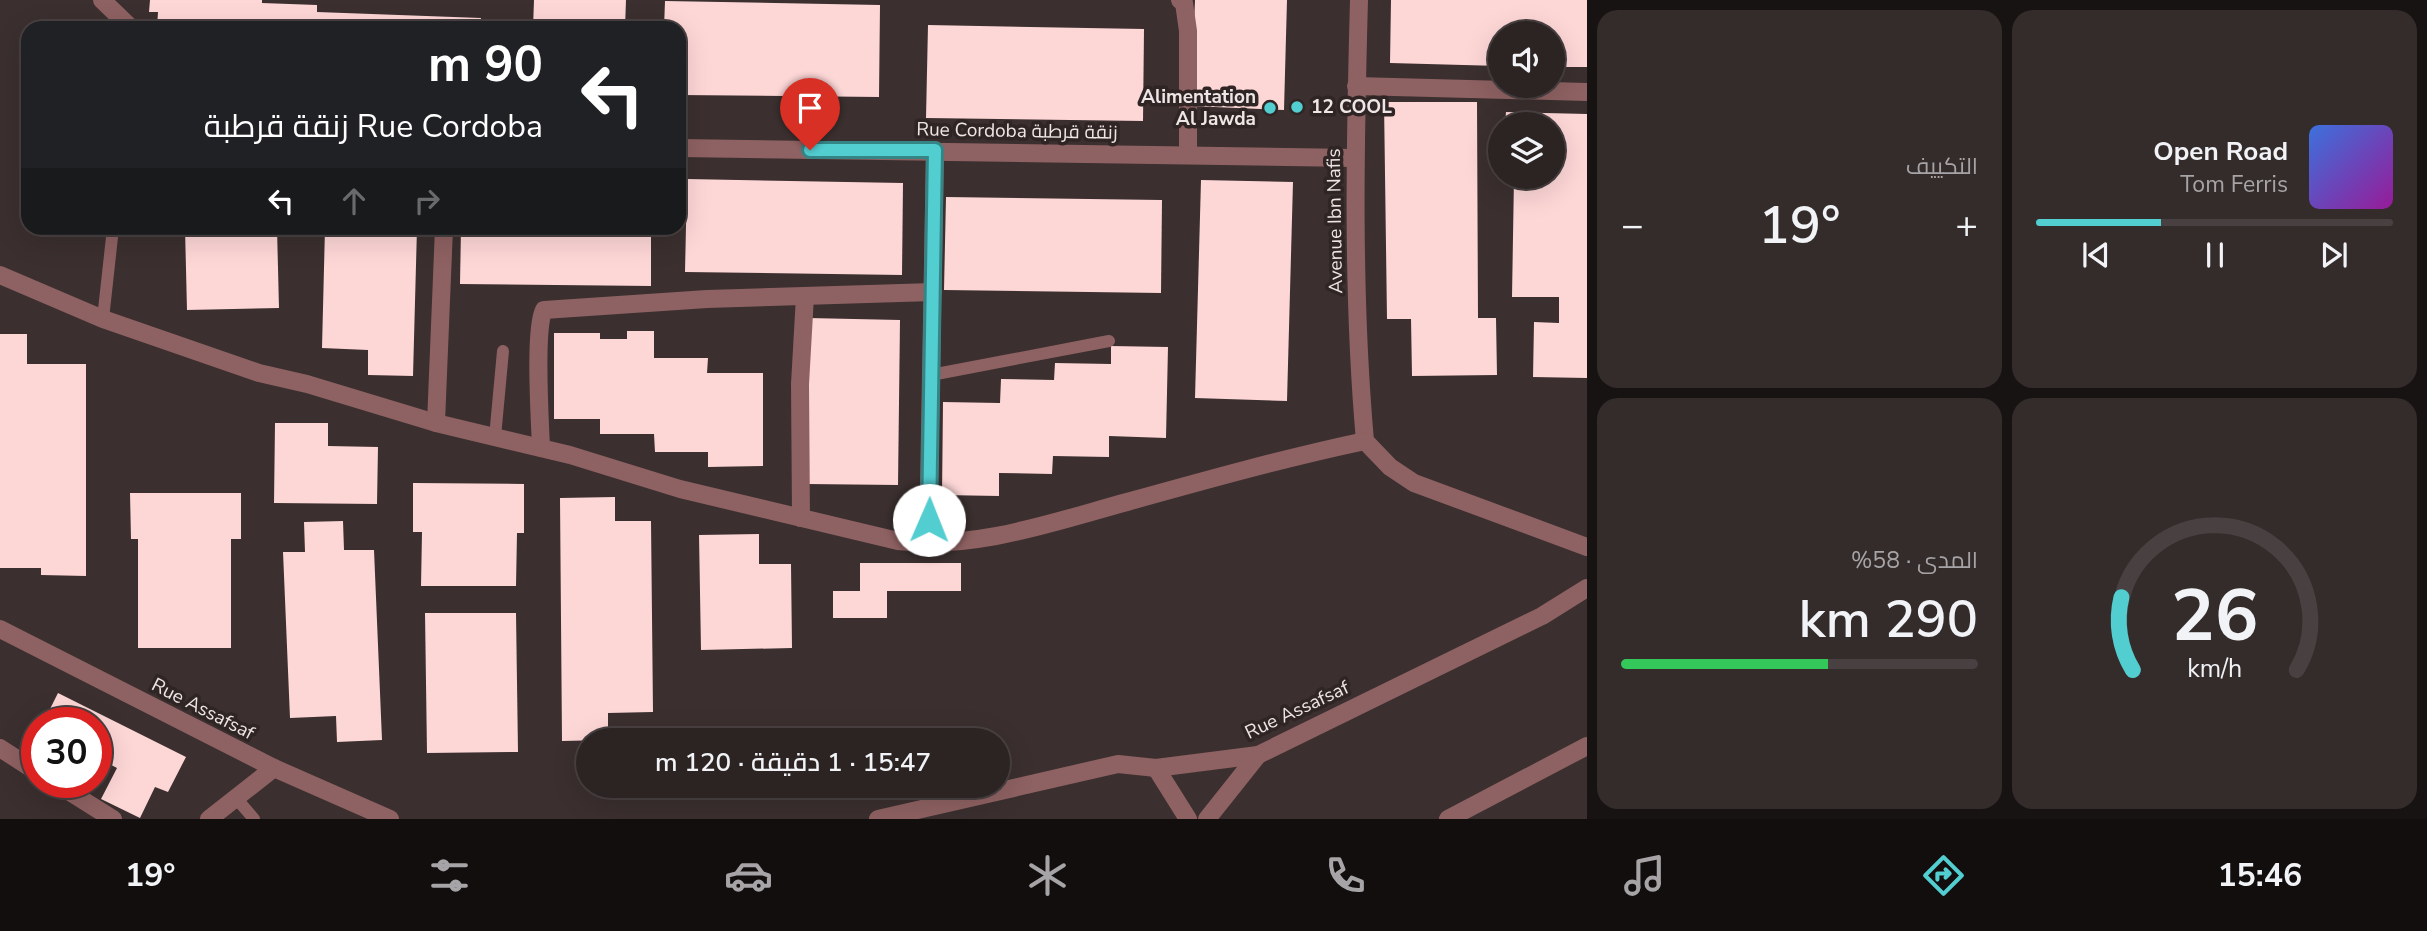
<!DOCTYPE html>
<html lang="ar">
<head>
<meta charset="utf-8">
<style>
  :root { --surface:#2c2323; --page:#342b2b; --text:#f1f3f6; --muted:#a6a4a6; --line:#484041; --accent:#52cdd0 }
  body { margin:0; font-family:"Nunito Sans",Cairo,sans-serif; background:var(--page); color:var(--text); direction:rtl; height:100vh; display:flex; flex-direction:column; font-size:26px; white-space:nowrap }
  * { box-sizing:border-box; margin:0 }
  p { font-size:23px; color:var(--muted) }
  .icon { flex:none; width:38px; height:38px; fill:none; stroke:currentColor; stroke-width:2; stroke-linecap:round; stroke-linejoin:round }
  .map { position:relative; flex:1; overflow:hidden; direction:ltr }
  .details { display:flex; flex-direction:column; gap:10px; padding:10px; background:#181313; width:840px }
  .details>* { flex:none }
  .top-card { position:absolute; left:21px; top:21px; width:665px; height:214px; border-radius:21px; box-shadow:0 7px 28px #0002,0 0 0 2px var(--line); direction:rtl; background:#202124; color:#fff; overflow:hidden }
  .tools { position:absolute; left:1488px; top:21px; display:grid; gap:14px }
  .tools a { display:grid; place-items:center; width:77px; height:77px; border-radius:50%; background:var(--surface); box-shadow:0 7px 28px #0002,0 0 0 2px var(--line); font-size:35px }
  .speed { position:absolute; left:21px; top:707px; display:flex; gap:14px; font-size:35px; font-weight:700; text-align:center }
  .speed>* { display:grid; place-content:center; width:91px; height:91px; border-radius:50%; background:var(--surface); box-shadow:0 7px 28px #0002,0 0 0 2px var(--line); line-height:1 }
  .speed .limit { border:10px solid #d22; background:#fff; color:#111 }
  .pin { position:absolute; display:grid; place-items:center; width:60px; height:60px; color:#fff; margin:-72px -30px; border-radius:50% 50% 50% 0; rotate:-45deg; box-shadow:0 0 7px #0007 }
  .pin .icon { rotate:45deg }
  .me { position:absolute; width:77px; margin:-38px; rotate:1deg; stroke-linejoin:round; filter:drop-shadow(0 0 5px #0008) }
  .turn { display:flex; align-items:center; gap:24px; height:147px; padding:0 28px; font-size:32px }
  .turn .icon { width:91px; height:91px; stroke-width:2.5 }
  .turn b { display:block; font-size:49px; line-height:60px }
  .lanes { display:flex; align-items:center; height:66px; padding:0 28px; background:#0003; justify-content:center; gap:35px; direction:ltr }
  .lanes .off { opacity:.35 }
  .big { font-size:52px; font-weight:600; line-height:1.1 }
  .details .tile { flex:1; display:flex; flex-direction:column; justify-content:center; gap:10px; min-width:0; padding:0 24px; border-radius:21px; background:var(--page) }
  .details .dial { align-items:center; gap:0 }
  .dial svg { height:182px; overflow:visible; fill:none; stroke:var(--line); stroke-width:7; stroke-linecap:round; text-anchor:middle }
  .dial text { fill:var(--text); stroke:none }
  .song { display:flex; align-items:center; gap:21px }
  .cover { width:84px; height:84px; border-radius:10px; background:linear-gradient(135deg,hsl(220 70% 55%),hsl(300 70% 35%)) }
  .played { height:7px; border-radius:4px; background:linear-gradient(90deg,var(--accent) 35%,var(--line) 35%) }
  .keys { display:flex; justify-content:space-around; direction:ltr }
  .heat { display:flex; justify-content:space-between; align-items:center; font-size:38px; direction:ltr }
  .charge { height:10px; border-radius:5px; background:linear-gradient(90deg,#34c759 58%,var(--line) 0) }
  .details .tiles { flex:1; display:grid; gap:10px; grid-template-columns:repeat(2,1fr) }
  .trip { position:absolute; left:576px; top:728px; width:434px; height:70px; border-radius:35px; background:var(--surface); box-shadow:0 7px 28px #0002,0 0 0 2px var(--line); font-weight:600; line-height:70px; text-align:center; direction:rtl }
  .tab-bar { display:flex; height:112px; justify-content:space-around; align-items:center; background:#120e0e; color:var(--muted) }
  .tab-bar .icon { width:49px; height:49px }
  .tab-bar .selected { color:var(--accent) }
  .tab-bar b { font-size:32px; color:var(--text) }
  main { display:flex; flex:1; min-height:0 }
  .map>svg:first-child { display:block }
  .building { fill:#fdd6d6 }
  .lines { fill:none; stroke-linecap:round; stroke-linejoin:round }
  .lane { stroke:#8e6162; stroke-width:12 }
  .street { stroke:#8e6162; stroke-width:18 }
  .route-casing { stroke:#358587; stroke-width:18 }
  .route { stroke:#52cdd0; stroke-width:12 }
  .poi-dot { fill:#52cdd0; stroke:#302525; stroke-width:2.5 }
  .labels { text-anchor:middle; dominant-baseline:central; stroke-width:7; stroke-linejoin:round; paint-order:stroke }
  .poi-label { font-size:19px; font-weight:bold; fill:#eee6e6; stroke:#302525; text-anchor:end }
  .street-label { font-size:19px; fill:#eee6e6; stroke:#302525 }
</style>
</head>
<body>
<main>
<section class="details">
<div class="tiles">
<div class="tile">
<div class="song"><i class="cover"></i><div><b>Open Road</b><p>Tom Ferris</p></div></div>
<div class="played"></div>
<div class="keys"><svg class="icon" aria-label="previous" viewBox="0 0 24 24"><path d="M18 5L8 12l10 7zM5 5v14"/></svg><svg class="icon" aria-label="pause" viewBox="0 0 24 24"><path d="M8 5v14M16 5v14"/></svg><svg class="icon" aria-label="next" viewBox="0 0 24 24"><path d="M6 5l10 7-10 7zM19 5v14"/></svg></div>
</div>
<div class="tile"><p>التكييف</p>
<div class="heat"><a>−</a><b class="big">19°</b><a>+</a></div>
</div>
<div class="tile dial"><svg viewBox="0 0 100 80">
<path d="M14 69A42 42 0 1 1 86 69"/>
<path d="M14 69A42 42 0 0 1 9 37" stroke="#52cdd0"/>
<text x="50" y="56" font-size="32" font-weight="700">26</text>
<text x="50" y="72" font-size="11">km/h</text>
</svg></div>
<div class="tile"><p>المدى · 58%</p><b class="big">290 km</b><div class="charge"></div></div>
</div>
</section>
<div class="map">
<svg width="1587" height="819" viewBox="0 0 1587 819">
  <rect width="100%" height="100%" fill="#3b2f2f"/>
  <!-- building -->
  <g class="building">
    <path d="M150,0H262V3L317,5V12L481,18L480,28H157L158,12H149Z"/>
    <path d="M534,0H626L625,28H533Z"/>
    <path d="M1195,0H1287L1284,110L1191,106Z"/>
    <path d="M1391,0H1587V67H1552V33H1500V66L1390,63Z"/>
    <path d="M665,1L880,5L879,97L679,95V28H664Z"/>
    <path d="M928,25L1144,29L1143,121L926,118Z"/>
    <path d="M1384,102H1477L1478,318H1496L1497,375L1412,376L1411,319H1387Z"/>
    <path d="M1506,112L1587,114V378L1533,377L1534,322L1559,323V297H1512L1514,177H1552V124H1505Z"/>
    <path d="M687,179L903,183L902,275L685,272Z"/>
    <path d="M1201,180L1293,182L1287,401L1195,398Z"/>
    <path d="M946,197L1162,200L1161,293L944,290Z"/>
    <path d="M185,228H277L279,308L187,310Z"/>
    <path d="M325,228H417L413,376L368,375V350L322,348Z"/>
    <path d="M461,228H651V286L460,284Z"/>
    <path d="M808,318L900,320L898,485L806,484Z"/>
    <path d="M627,331H654V358H708L707,373H763V466L708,467V452H655L654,434H600V419H554V333H600V339H627Z"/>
    <path d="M0,334H27V364H86V576L41,575V568H0Z"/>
    <path d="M1111,346L1168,347L1166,438L1109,436V457L1053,456L1052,474L999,473V496L942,495L943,402L1000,403L1001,379L1054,380L1055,363L1111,364Z"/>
    <path d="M275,423H328V446L378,447L377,504L274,503Z"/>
    <path d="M413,483L524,484V533H517L516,586H421L422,532H413Z"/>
    <path d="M130,493H241V539H231V648H138V539H131Z"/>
    <path d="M615,497V521H651L653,712L608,713V740L562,741L560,498Z"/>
    <path d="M343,521L344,550H374L382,740L337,742L336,716L290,718L283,552H305L304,522Z"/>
    <path d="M759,534V564H791L792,648L701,650L699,535Z"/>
    <path d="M860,563H961V591H887V618H833V591H860Z"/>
    <path d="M425,613H516L518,752L427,753Z"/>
    <path d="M58,693L186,757L168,792L155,787L140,818L101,799L117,768L96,757V723H43Z"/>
  </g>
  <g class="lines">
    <!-- lane -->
    <g class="lane">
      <path d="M103,319L113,228"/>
      <path d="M931,375L1109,341"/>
      <path d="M495,437L503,351"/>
      <path d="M236,798L254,819"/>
    </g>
    <!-- street -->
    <g class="street">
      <path d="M102,0L131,28"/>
      <path d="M1180,0L1184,3L1188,31V154"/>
      <path d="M1359,0C1355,147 1352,294 1365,441"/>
      <path d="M1356,86L1587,92"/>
      <path d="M679,148L1354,158"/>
      <path d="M0,275L103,319L259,373L307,384L436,423L570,455L680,489L898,541C976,550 1053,522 1127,502C1206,480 1285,458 1365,441"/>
      <path d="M436,423L444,228"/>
      <path d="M1365,441L1390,467L1414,483L1587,547"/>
      <path d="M541,448C540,421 534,329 544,310L707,299L933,292"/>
      <path d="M801,518L800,384L805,296"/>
      <path d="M928,544L935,150"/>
      <path d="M0,629L274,768L390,819"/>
      <path d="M0,748L37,772"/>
      <path d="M1156,768L1188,819"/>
      <path d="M54,782L113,819"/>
      <path d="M209,819L274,768"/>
      <path d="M878,819L1118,764L1156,768L1258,755L1542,616L1587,588"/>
      <path d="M1207,819L1258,755"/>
      <path d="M1448,819L1587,746"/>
    </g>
  </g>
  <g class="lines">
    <!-- route casing -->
    <g class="route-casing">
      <path id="route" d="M810,150H935L929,520"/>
    </g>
    <!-- route -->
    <use href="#route" class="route"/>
  </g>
  <!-- markers -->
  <g class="poi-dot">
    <circle cx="1297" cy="107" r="7"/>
    <circle cx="1270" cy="108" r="7"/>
  </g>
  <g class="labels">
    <!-- poi labels -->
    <g class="poi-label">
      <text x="1256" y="97">Alimentation<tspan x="1256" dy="22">Al Jawda</tspan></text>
      <text x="1311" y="107" text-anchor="start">12 COOL</text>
    </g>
    <!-- street labels -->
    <g class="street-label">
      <text transform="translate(1017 131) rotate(1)">Rue Cordoba زنقة قرطبة</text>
      <text transform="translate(1335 221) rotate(-91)">Avenue Ibn Nafis</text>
      <text transform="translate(203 709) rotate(27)">Rue Assafsaf</text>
      <text transform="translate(1297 710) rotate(-25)">Rue Assafsaf</text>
    </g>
  </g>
</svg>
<div class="tools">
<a><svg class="icon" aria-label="sound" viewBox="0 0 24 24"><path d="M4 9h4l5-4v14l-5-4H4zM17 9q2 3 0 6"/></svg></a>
<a><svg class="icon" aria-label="layers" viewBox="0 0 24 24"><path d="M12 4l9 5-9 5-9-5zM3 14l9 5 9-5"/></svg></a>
</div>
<div class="speed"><div class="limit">30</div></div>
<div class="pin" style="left:810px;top:150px;background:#d93025"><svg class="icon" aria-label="arrive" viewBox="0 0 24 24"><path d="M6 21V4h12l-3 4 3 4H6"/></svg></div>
<svg class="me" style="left:929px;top:520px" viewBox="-20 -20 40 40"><circle r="19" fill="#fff"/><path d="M0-13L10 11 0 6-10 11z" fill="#52cdd0"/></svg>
<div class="trip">15:47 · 1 دقيقة · 120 m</div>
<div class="top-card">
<div class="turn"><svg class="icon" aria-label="left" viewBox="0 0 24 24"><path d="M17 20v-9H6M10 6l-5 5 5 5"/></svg><div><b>90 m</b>Rue Cordoba زنقة قرطبة</div></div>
<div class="lanes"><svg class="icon" aria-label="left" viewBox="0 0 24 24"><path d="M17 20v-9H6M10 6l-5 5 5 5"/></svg><svg class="icon off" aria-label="ahead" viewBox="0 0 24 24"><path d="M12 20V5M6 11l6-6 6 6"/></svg><svg class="icon off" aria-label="right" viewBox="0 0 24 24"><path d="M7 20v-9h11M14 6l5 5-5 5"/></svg></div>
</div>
</div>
</main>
<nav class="tab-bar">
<b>15:46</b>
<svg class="icon selected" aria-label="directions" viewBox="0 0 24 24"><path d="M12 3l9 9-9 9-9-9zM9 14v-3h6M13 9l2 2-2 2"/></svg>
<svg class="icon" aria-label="music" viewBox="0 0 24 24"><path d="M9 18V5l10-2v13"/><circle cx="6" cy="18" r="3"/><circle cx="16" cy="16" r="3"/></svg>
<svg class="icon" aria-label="phone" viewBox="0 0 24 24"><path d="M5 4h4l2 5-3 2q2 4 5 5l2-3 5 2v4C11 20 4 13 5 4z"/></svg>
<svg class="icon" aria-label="climate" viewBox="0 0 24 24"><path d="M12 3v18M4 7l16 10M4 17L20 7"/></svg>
<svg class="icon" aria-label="car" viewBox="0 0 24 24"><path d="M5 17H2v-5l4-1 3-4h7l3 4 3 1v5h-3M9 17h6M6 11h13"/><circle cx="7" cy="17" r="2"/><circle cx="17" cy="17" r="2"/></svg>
<svg class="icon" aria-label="filters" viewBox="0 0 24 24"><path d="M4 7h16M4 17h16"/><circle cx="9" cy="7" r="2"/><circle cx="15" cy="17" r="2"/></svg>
<b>19°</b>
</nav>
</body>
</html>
